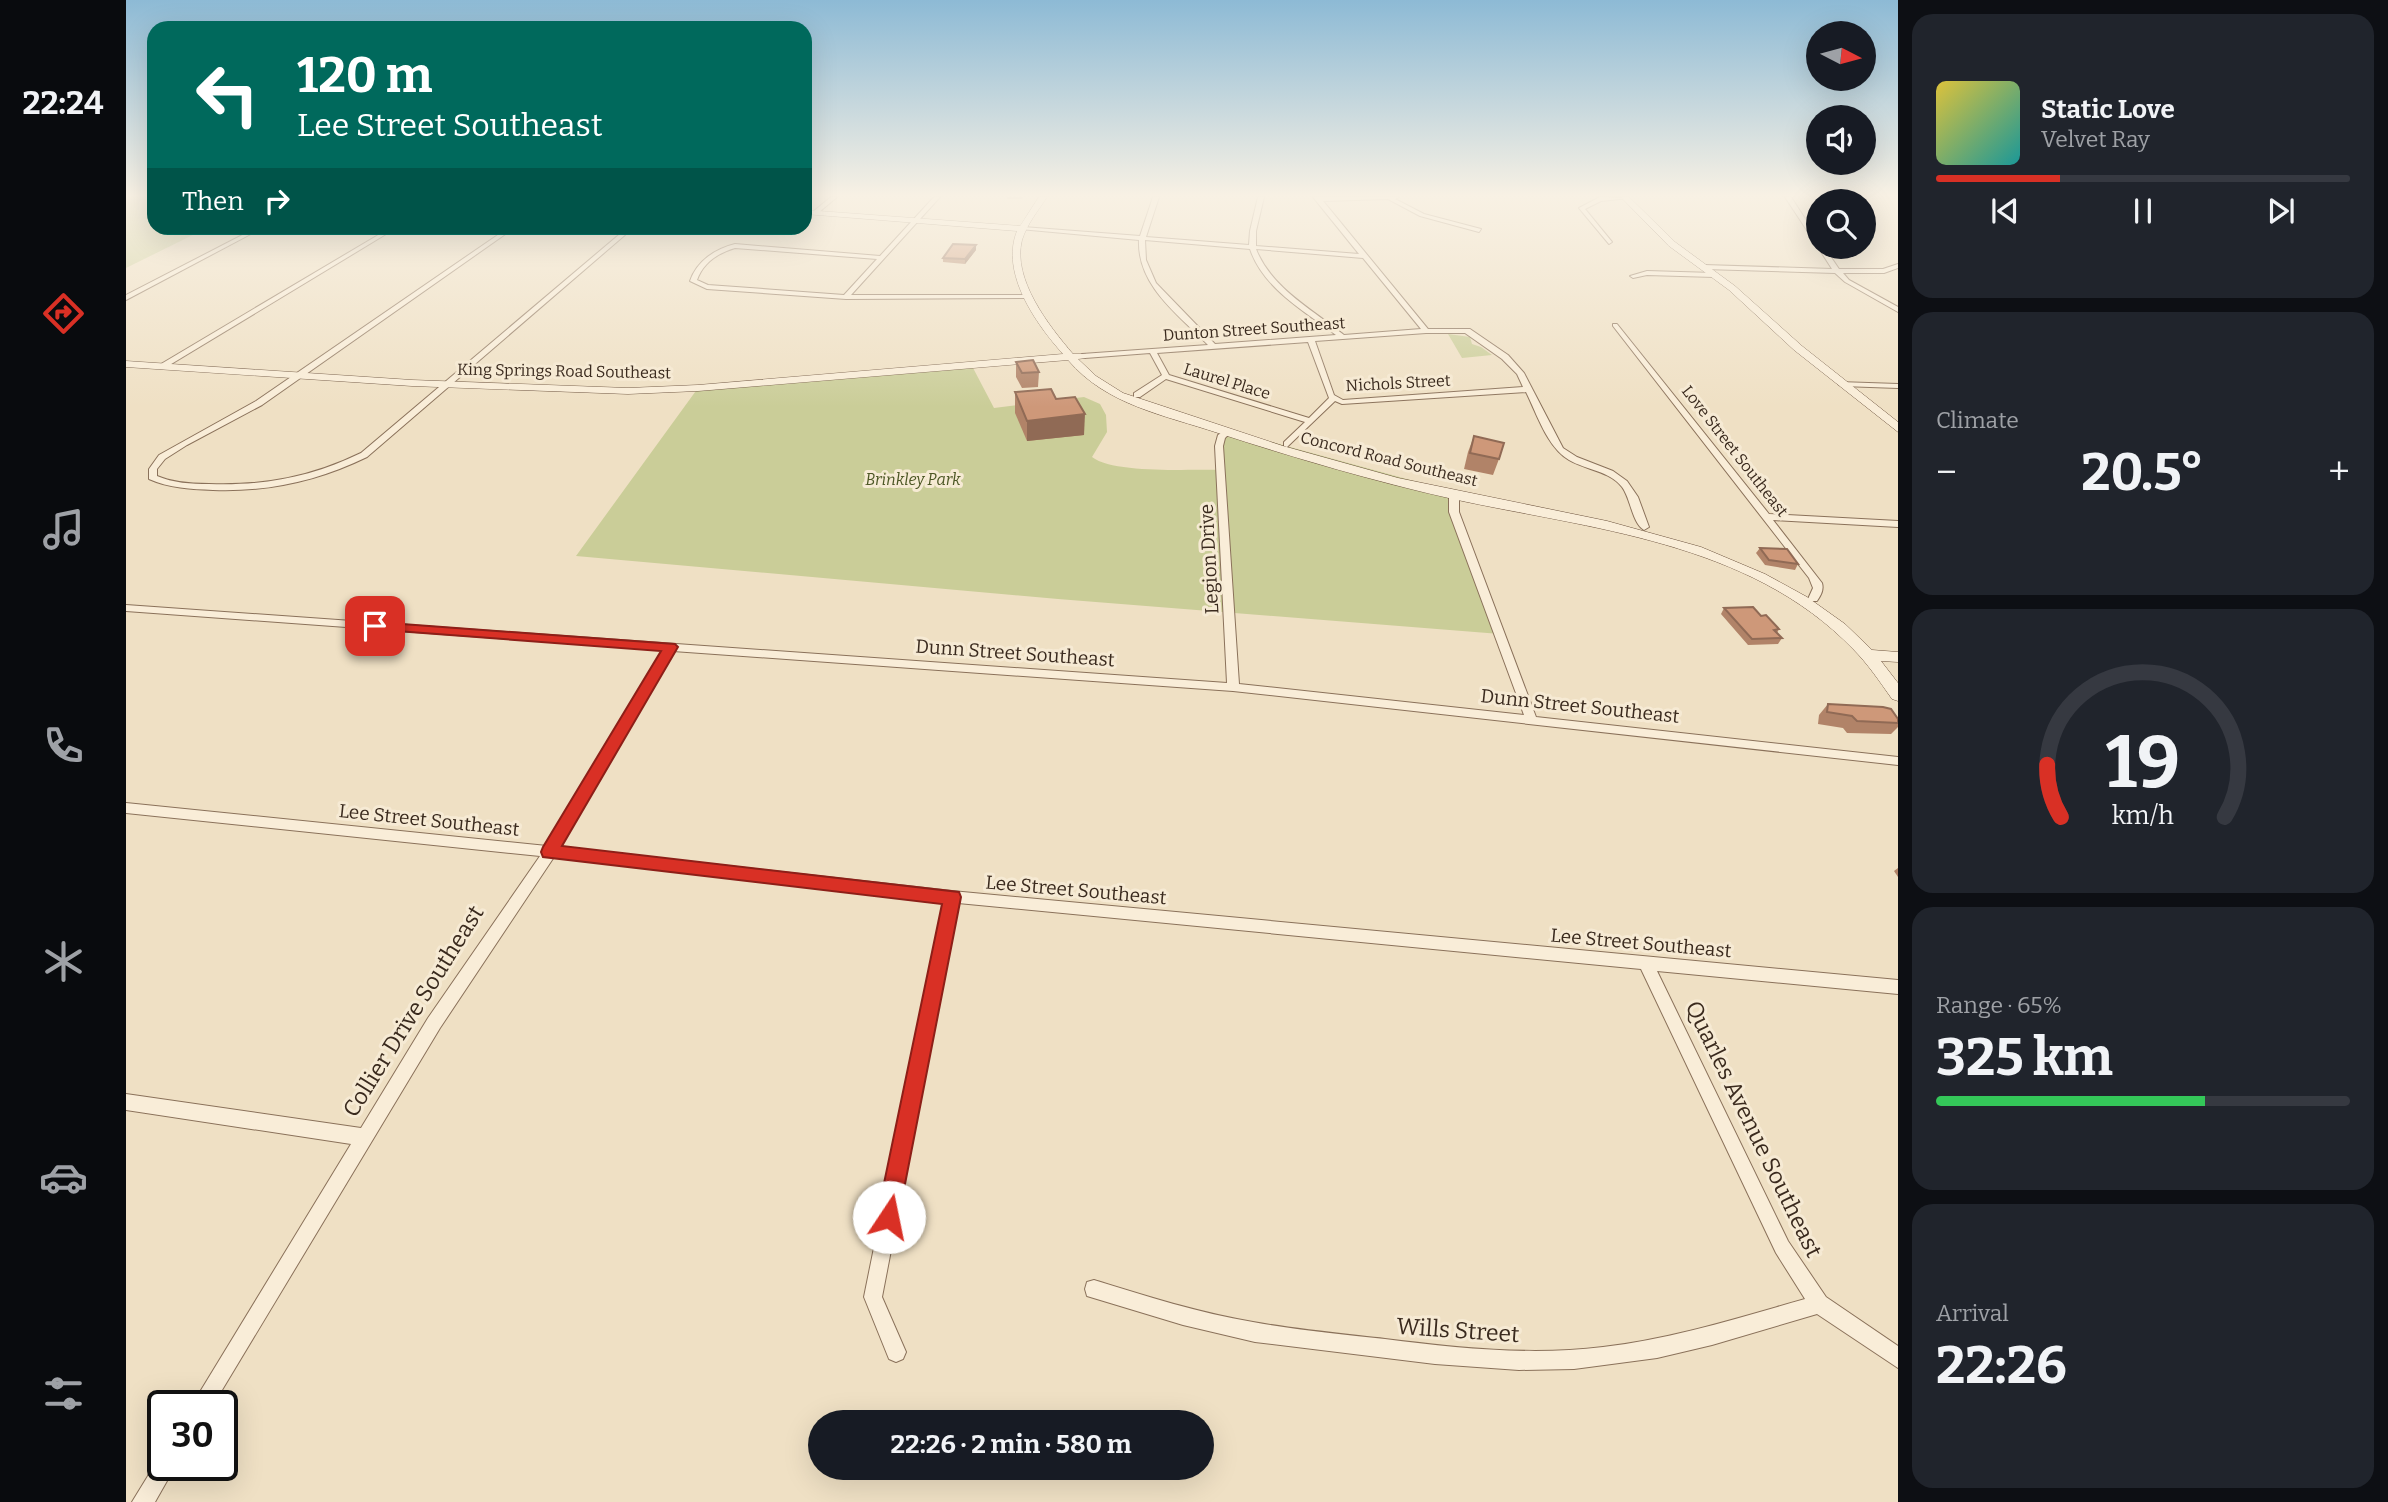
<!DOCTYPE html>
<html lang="en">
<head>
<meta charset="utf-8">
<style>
  :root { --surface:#171b24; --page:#20242c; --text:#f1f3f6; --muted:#9ea1a6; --line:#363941; --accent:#d93025 }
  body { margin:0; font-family:Bitter,serif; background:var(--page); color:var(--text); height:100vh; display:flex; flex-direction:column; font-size:26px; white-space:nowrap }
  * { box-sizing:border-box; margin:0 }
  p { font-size:23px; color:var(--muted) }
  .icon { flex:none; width:38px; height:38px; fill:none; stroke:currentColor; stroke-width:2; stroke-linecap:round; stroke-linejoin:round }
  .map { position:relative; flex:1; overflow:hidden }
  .side { display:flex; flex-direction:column; gap:14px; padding:14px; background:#0d0f14; width:490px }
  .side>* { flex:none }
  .top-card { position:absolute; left:21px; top:21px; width:665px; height:214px; border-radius:21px; box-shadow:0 7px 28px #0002; background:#00695c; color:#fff; overflow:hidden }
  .needle { width:46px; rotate:96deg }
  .buttons { position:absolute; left:1680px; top:21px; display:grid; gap:14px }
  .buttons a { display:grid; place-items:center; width:70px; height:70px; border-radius:50%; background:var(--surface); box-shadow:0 7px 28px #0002; font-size:35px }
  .speed { position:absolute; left:21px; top:1390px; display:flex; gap:14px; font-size:35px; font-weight:700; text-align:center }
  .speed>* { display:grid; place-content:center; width:91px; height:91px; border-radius:50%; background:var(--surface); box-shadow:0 7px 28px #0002; line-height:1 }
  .speed .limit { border:4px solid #111; border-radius:10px; background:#fff; color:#111 }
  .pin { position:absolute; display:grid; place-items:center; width:60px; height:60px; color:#fff; margin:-30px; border-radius:14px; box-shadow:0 4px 10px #0006 }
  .me { position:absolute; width:77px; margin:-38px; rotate:11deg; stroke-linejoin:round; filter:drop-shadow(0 0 5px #0008) }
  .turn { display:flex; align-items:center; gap:24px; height:147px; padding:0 35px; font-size:32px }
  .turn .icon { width:91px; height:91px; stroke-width:2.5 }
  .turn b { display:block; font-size:49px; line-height:60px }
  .then { display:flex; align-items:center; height:66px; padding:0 35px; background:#0003; gap:14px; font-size:26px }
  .big { font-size:52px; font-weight:700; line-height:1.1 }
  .side .tile { flex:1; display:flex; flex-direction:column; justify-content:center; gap:10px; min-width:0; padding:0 24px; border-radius:21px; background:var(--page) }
  .side .dial { align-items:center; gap:0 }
  .dial svg { height:182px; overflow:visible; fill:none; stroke:var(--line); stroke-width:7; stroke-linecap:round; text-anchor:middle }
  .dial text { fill:var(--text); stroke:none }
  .song { display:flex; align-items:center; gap:21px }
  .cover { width:84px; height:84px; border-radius:10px; background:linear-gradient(135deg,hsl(50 70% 55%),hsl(180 70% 35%)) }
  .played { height:7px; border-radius:4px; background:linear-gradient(90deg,var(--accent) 30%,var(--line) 30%) }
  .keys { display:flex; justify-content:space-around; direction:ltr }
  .heat { display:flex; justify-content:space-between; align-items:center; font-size:38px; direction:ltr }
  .charge { height:10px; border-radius:5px; background:linear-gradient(90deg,#34c759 65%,var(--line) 0) }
  .trip { position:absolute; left:682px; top:1410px; width:406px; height:70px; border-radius:35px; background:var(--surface); box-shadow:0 7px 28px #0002; font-weight:700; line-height:70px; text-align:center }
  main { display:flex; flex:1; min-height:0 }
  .dock { display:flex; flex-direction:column; width:126px; justify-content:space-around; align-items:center; background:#090b0e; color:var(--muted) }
  .dock .icon { width:49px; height:49px }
  .dock .on { color:var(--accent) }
  .dock b { font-size:32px; color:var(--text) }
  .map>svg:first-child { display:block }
  .green { fill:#cacd98 }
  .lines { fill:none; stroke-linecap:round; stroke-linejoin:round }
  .street-casing { stroke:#8a715a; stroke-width:2 }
  .secondary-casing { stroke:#6c523d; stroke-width:1 }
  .street { fill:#f9edd8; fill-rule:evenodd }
  .secondary { fill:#f9edd8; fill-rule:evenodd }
  .wall { fill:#b18368 }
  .shaded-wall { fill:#906a55 }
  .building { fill:#ce9879; stroke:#906a55; stroke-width:2 }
  .route { fill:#d93025; stroke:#8d1f18; stroke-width:2 }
  .labels { text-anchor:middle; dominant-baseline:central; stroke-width:6; stroke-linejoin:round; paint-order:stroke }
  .far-street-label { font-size:16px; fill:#3a2a1e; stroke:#f6ead4 }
  .far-park-label { font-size:16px; font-style:italic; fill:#4d5725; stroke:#f6ead4 }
  .street-label { font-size:19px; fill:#3a2a1e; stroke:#f6ead4 }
  .near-street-label { font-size:23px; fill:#3a2a1e; stroke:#f6ead4 }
</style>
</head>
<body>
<main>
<nav class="dock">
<b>22:24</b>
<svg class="icon on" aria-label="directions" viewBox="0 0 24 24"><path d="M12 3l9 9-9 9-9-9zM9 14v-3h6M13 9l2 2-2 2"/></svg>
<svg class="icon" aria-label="music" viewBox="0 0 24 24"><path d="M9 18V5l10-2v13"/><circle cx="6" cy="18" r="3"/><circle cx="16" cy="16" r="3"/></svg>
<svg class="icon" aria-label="phone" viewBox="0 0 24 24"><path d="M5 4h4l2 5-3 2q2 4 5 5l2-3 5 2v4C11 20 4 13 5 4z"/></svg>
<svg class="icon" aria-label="climate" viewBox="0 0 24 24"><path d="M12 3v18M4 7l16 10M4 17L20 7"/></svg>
<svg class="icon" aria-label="car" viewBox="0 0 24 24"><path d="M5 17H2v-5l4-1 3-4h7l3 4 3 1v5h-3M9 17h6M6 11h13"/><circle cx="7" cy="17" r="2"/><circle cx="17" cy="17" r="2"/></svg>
<svg class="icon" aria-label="filters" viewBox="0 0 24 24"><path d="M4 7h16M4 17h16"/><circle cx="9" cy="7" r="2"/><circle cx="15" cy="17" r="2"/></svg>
</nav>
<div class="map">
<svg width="1772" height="1502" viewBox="0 0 1772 1502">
  <rect width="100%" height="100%" fill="#efe0c4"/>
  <!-- green -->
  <g class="green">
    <path d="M0,197H28V228H81L0,268Z"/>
    <path d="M1322,334L1344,337L1346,344L1355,347L1366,355L1336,358Z"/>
    <path d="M846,366L868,408L958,397L974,404L980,415L981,432L966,457C988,474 1064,469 1094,470L1093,446L1102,430L1328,492L1327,504L1374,634L932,599L450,556L572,388Z"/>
  </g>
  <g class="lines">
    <!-- street casing -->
    <g class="street-casing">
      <g id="street">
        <path d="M705,197H711L692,213H688V211Z"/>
        <path d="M808,197H814L725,295H901L904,297L903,298L720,299L581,289L564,281C571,261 589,249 609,244L754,256ZM609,248L751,259L718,295L582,285L571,280C577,263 592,253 609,248Z"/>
        <path d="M1027,197H1033L1020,237L1123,245L1124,231L1132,197H1138L1130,231V246L1233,254L1187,197H1273L1269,199L1298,214L1355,229L1353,232L1294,216L1262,199L1197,201L1302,329H1344L1382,355L1398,373L1437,448L1451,457L1487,471L1501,481L1512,497L1523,527L1518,530C1506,523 1505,499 1496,487C1484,471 1460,470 1443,460C1421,447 1411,414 1400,392L1216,404L1209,401L1161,447L1158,446V442L1179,422L1040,379L1014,397H1008V393L1036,375L1024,353L959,358H956V354L1082,345C1053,315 1011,286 1013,240L894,229L897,227L1014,236ZM1019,240L1124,249C1137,288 1178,311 1210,335L1089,344L1030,283L1020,260ZM1130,249L1237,258L1295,329L1218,335C1187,310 1145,288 1130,249ZM1300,333H1339L1376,359L1391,374L1397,387L1217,400L1208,395L1189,341ZM1182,342L1203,398L1183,418L1043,375L1031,353Z"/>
        <path d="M1474,197L1503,198L1475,201L1459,209L1486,242L1483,244L1453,208Z"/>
        <path d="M1659,197H1665L1692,239V245L1690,244Z"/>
        <path d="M1716,197H1722L1726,201H1720Z"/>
        <path d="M1738,219L1744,228L1738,230Z"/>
        <path d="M130,228H136L0,300V295Z"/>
        <path d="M264,228H270L37,369L30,367Z"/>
        <path d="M382,228H388L136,405L61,445L39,459L31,469V476C47,483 65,484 83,484C138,486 186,477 235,453L501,228H507L241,457C192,481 142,492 87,490C65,489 43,488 23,479V469L33,455L130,401Z"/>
        <path d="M1692,247H1698L1713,269H1757L1772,264V268L1758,273H1717L1723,280L1772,307V312L1719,282L1709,273L1578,269L1575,267L1578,265L1706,269Z"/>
        <path d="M1521,271L1588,273L1591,275L1588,277L1521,275L1507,278L1504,276Z"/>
        <path d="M1487,324H1491L1643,514L1772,521V527L1647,520L1696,583C1698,590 1695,595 1691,601H1683L1682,599L1687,588L1683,578L1487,326Z"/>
        <path d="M1713,382L1772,384V388L1716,386L1712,384Z"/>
        <path d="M1101,429L1105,432L1099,438L1097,446L1113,684L1398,715L1323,512V495L1328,492L1333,495V512L1410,717L1772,757V765L1107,691L547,651L434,847L826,891L1772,980V994L1531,971L1662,1241L1700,1297L1772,1346V1368L1691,1314L1586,1345L1531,1358L1448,1369L1393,1370L1309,1364L1129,1342L1057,1325L961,1296L959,1289L961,1282L968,1280C1020,1296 1073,1313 1127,1322C1171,1330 1215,1334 1259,1339C1331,1348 1404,1356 1477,1347C1546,1339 1612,1318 1679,1299L1650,1253L1515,969L832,903L756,1297L780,1352L777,1359L770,1362L763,1359L738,1297L818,902L428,857L314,1028L87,1405H66L225,1144L0,1110V1094L235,1128L302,1018L414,856L0,813V803L421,846L537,650L0,611V605L1101,683L1089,446L1092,435Z"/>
        <path d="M37,1456V1465H50L29,1502H6L33,1458Z"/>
      </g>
    </g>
    <!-- secondary casing -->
    <g class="secondary-casing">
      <g id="secondary">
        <path d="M913,197H921C912,211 901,224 896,240C886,279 923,326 947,354H960V358L952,359L970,376L997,393L1157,446L1272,478L1481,521L1575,547L1639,574L1681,597L1719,624L1746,650L1772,652V662L1755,661L1772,683V701L1766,699C1754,682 1742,664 1727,649C1623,541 1464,529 1327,499C1247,481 1169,458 1092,433C1038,415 980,405 942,360L572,391L502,394L286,386L0,367V361L286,380L502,388L572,385L937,354C910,324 874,273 891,231L679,214V210L894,226Z"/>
        <path d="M1495,197H1503L1549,242L1609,286L1676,346L1772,422V432L1668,350L1603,290L1543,246Z"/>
      </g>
    </g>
    <!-- street -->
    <use href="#street" class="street"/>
    <!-- secondary -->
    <use href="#secondary" class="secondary"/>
  </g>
  <!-- wall -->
  <g class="wall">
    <path d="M881,197H897L896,199H881Z"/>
    <path d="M850,245V250L839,264L817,262V258Z"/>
    <path d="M890,362L913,372L912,387L896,388L890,377Z"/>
    <path d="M889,392L958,435L901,441L889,413Z"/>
    <path d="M1348,436L1373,459L1367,475L1338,469L1342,452Z"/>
    <path d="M1634,548L1672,564L1669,570L1639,565L1630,553Z"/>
    <path d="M1598,608L1635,616L1653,629L1651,633L1656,638L1652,644L1622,645L1595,614Z"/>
    <path d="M1702,704L1772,719V727L1765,734L1721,733L1717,728L1692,724L1693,715Z"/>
    <path d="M1772,868V877L1768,871Z"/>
  </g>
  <!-- shaded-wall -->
  <g class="shaded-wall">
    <path d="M850,245V250L839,264V259Z"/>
    <path d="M959,414L958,435L901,441V421Z"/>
  </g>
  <!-- building -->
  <g class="building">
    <path d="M827,244L850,245L839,259L817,258Z"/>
    <path d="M907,360L913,372L896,373L890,362Z"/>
    <path d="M925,389L930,399L949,397L959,414L901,421L889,392Z"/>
    <path d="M1348,436L1378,443L1373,459L1344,453Z"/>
    <path d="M1634,548L1661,549L1672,564L1643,560Z"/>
    <path d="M1627,607L1635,616L1640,615L1653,629L1648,630L1656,638L1626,639L1598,608Z"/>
    <path d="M1702,704L1757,707L1765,709L1772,719V723L1731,721L1726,716L1701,712Z"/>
  </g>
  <!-- sky -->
  <linearGradient id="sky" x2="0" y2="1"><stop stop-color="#8dbad5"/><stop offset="0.48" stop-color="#f8f1e4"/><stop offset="1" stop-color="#f8f1e4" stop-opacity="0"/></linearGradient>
  <rect width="1772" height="407" fill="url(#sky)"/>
  <!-- route -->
  <path class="route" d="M249,622L549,644L552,647L436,846L833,892L835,897L771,1225L763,1229L755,1225L751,1217L816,904L417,857L415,852L417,847L535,651L244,629L242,626Z"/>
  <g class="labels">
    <!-- far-street labels -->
    <g class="far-street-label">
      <text transform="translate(1128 329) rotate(-4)">Dunton Street Southeast</text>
      <text transform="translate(438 371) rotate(1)">King Springs Road Southeast</text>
      <text transform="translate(1101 381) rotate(17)">Laurel Place</text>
      <text transform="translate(1272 383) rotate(-3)">Nichols Street</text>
      <text transform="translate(1609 451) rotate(52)">Love Street Southeast</text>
      <text transform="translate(1263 459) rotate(14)">Concord Road Southeast</text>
    </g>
    <!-- far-park labels -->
    <g class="far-park-label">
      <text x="787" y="479">Brinkley Park</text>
    </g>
    <!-- street labels -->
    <g class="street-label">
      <text transform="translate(1083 559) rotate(-93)">Legion Drive</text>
      <text transform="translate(889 653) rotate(4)">Dunn Street Southeast</text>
      <text transform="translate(1454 706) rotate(6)">Dunn Street Southeast</text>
      <text transform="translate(303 820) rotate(6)">Lee Street Southeast</text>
      <text transform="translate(950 890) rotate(5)">Lee Street Southeast</text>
      <text transform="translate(1515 943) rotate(5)">Lee Street Southeast</text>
    </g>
    <!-- near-street labels -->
    <g class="near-street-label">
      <text transform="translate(287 1011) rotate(-58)">Collier Drive Southeast</text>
      <text transform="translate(1628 1129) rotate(64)">Quarles Avenue Southeast</text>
      <text transform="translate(1332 1330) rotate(4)">Wills Street</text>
    </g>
  </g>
</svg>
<div class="buttons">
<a><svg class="needle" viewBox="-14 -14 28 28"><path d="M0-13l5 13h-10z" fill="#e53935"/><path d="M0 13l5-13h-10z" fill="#9ea1a6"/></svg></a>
<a><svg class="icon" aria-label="sound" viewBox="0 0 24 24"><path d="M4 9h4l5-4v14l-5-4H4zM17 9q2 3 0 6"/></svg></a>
<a><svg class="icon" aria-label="search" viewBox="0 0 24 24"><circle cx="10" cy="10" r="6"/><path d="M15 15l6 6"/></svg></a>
</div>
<div class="speed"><div class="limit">30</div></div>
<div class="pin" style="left:249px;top:626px;background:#d93025"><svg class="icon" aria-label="arrive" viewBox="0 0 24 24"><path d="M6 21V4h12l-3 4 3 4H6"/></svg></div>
<svg class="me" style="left:763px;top:1217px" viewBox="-20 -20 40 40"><circle r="19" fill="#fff"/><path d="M0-13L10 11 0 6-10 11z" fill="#d93025"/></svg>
<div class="trip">22:26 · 2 min · 580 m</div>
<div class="top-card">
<div class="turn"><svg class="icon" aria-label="left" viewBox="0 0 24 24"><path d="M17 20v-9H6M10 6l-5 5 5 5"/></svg><div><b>120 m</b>Lee Street Southeast</div></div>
<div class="then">Then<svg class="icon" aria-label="right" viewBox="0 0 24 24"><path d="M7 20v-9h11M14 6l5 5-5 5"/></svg></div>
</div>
</div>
<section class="side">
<div class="tile">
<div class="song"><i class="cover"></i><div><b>Static Love</b><p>Velvet Ray</p></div></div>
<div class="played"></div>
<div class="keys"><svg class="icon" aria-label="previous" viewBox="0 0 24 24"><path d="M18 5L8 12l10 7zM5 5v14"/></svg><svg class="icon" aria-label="pause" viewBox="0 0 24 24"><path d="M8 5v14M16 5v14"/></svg><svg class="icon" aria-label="next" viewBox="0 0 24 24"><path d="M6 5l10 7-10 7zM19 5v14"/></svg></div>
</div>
<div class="tile"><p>Climate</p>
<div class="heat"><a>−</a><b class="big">20.5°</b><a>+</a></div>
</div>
<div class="tile dial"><svg viewBox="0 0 100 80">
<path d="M14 69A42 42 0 1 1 86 69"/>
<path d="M14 69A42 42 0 0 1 8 46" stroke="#d93025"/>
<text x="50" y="56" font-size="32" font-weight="700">19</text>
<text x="50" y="72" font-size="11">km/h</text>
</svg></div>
<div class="tile"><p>Range · 65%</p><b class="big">325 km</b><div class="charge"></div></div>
<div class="tile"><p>Arrival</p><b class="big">22:26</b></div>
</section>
</main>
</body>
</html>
